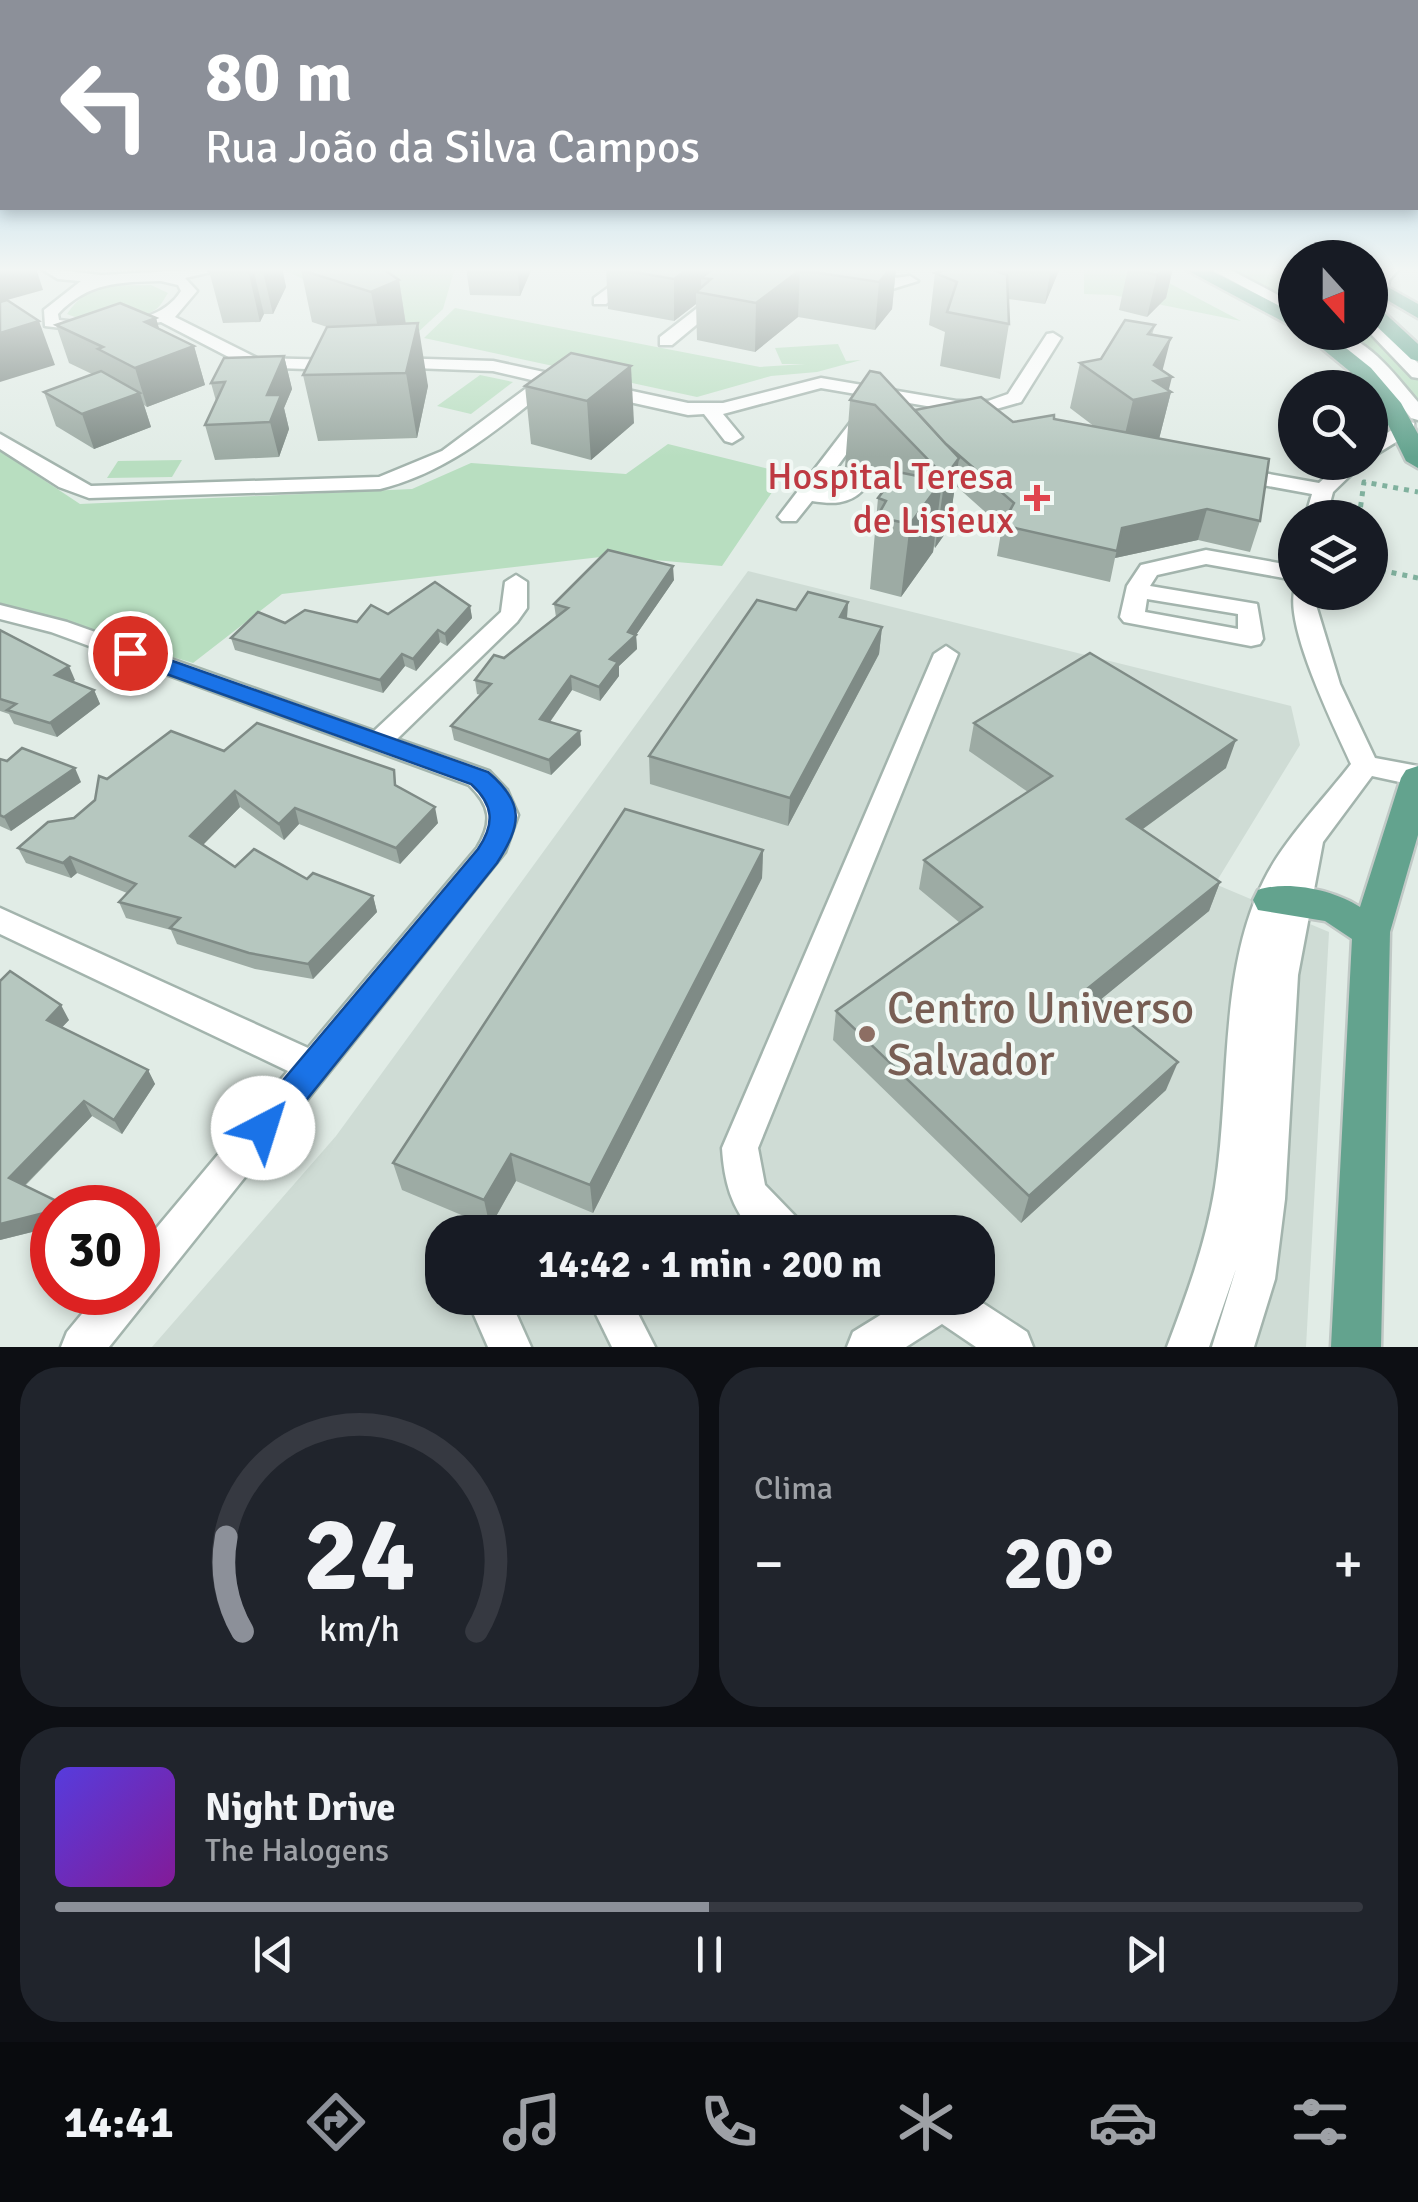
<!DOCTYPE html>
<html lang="pt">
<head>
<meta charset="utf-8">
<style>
  :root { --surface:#171b24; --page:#20242c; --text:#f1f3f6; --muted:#9ea1a6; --line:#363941; --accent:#8c9099 }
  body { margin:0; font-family:Signika,sans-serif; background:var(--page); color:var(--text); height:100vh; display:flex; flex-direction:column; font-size:38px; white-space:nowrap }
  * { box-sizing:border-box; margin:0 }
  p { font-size:32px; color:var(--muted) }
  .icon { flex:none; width:55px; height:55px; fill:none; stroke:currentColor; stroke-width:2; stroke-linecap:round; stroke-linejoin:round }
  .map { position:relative; height:1347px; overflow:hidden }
  .side { display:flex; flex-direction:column; gap:20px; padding:20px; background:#0d0f14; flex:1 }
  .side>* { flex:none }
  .hud { position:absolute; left:0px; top:0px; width:1420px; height:210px; box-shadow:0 5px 15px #0003; background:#8c9099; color:#fff; overflow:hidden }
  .needle { width:65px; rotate:159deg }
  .controls { position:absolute; left:1278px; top:240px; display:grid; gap:20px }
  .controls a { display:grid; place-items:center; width:110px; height:110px; border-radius:50%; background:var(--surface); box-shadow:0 5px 15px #0003; font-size:50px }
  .speed { position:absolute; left:30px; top:1185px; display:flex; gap:20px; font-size:50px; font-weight:700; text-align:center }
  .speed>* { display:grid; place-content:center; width:130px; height:130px; border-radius:50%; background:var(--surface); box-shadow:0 5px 15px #0003; line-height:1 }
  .speed .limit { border:15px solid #d22; background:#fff; color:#111 }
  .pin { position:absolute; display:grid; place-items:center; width:85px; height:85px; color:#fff; margin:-42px; border:5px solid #fff; border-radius:50%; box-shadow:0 2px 10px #0007 }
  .me { position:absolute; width:110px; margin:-55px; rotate:40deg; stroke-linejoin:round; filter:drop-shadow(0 0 8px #0008) }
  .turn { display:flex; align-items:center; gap:35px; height:210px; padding:0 40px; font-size:45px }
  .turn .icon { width:130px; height:130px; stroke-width:2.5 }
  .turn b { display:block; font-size:70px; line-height:85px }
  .big { font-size:75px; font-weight:700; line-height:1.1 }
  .side .widget { flex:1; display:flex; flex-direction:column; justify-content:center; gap:15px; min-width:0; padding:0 35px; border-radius:40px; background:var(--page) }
  .side .dial { align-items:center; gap:0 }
  .dial svg { height:260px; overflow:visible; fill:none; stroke:var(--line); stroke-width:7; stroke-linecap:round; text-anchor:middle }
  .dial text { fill:var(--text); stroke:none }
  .song { display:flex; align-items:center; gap:30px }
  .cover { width:120px; height:120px; border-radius:15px; background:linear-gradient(135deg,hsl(250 70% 55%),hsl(290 70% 35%)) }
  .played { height:10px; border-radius:5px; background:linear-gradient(90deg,var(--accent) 50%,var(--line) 50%) }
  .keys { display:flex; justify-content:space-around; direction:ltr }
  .heat { display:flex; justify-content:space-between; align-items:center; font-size:55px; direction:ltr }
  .side .tiles { flex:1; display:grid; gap:20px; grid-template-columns:1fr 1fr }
  .widget:last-child { grid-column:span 2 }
  .trip { position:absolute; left:425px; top:1215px; width:570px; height:100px; border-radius:40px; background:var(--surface); box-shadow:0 5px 15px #0003; font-weight:700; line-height:100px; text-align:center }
  .tab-bar { display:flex; height:160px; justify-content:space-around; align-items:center; background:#090b0e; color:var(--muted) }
  .tab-bar .icon { width:70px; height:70px }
  .tab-bar .active { color:var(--accent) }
  .tab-bar b { font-size:45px; color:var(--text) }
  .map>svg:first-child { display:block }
  .built { fill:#cfdcd5; fill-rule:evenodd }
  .green { fill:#b8dec0 }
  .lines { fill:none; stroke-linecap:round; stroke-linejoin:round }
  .minor-casing { stroke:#a3b4ad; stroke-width:5 }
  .major-casing { stroke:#c1c9c6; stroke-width:5 }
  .path { stroke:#80b19e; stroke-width:5; stroke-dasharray:5 6; stroke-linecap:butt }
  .minor { fill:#fff; fill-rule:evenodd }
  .major { fill:#63a38e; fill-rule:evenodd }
  .wall { fill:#9daba4 }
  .shaded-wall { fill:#7f8b86 }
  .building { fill:#b6c7bf; stroke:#7f8b86; stroke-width:2.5 }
  .route { fill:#1a73e8; stroke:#114b97; stroke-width:2.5 }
  .health-dot { fill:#e0444e; stroke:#f1f8f4; stroke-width:4 }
  .education-dot { fill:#8d6e63; stroke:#f1f8f4; stroke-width:4 }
  .labels { text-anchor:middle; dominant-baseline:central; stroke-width:8; stroke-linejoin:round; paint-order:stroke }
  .health-label { font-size:38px; fill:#be3a42; stroke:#f1f8f4; text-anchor:end }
  .near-education-label { font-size:45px; fill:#785e54; stroke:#f1f8f4; text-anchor:start }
</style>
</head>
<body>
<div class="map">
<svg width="1418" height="1347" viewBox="0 0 1418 1347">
  <rect width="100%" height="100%" fill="#e1ece6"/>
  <!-- built -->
  <path class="built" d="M748,571L1291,706L1300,745L1215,884L1329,932L1306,1347H152L336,1136ZM442,1232H978V1298H442Z"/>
  <!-- green -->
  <g class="green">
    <path d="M280,268H455L443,309L416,334Z"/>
    <path d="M1084,268H1150L1152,274L1241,321L1113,295L1084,294Z"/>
    <path d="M1225,268H1275L1295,279V306Z"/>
    <path d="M151,285L168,293C164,299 160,308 153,311C133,323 88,324 67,314C89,281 116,286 151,285Z"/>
    <path d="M455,308L760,367L805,364H782L775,348L838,344L846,361L861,360L817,372L771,376L697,397L424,338Z"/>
    <path d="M1370,332L1418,371V403L1389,371L1339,333Z"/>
    <path d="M480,375L513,382L471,414L437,406Z"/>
    <path d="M668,444L785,473L722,566L609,556L282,594L193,663L0,606V451L80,504L412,489L471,463L626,474Z"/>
    <path d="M182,460L172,477L107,478L118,461Z"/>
  </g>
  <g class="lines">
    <!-- minor casing -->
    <g class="minor-casing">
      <g id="minor">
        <path d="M40,268L101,275L228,268L185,278L197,291L175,317L257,358L338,360L347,365L338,370L248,367L161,322L95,332L45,326L44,310L81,281L58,279ZM161,281L178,285L181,291C158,328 97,325 59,320L58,314C88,282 120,282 161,281Z"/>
        <path d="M635,268H652L606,304H594V298Z"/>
        <path d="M749,268H765L672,345H660V337Z"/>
        <path d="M792,268C831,268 872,283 910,276L918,281L892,289Z"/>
        <path d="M1209,268H1227L1295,304V315Z"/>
        <path d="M1275,268L1295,269V280Z"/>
        <path d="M1384,268H1400L1389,280L1387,292L1382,294L1374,289L1373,279Z"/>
        <path d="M1370,319L1418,363V378L1412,377L1369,332Z"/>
        <path d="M1325,332C1365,332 1394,374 1418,402V420L1411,418L1374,372Z"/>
        <path d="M1053,333L1061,338L1021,402L989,411H956L821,388L723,414L742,437L732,443L725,441L704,414L688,415L553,385C499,428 449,472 380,489L89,498L59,487L0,449V434L91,486L379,477L442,451L536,381L493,371L387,367V359L393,358L493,361L688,403H723L821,378L956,401H988L1008,394L1047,334Z"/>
        <path d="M867,408L876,414L834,471L851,475L863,490C848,505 832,504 812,501L796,521H782L778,517L860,410ZM826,482L837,484L841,488L820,490Z"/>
        <path d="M1407,421L1414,423V431L1370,458V443Z"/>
        <path d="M1342,462H1364L1333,492L1326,518H1305L1312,494L1235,480L1225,474L1235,468L1319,483Z"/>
        <path d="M1206,550L1295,566V580L1206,564L1157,575L1150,586L1257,604L1263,639L1260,644L1251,646L1124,622L1120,617L1127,586L1141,565ZM1147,599L1238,614V629L1145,612Z"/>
        <path d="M516,575L527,582V608L517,622L397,739L489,771L507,790L518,815L505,852L109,1347H61L67,1332L100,1292H138V1250L288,1071L0,934V908L308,1048L477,848C493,822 491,806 469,785L51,632L0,619V605L67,622L374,731L501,612L505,582Z"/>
        <path d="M1295,588V592H1315L1316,605L1340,684L1375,758L1418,766V786L1372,776L1323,842L1298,975L1285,1199L1275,1279L1254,1347H1212L1236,1269L1209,1347H1167C1187,1294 1206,1243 1215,1187C1231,1087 1218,972 1264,880C1283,841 1324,799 1351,764C1335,728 1283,624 1295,588Z"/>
        <path d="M946,646L958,654L758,1148L765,1185L797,1218L803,1232H754C731,1209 724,1180 722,1148L934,654Z"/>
        <path d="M488,1298L510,1300L531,1347H488L474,1315L480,1300Z"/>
        <path d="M588,1298H630L655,1347H612Z"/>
        <path d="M908,1298H975L1027,1332L1033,1347H976L942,1324L906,1347H847L853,1332Z"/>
      </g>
    </g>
    <!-- major casing -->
    <g class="major-casing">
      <g id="major">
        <path d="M1183,268H1206L1295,314V328Z"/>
        <path d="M1370,277L1418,304V318L1370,290Z"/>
        <path d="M1370,304L1377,306L1418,344V361L1411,359L1370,320Z"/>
        <path d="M1302,332H1326L1371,368L1401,403L1418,434V468L1406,461L1370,388Z"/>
        <path d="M1418,766V835L1390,932L1381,1347H1331L1352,939L1325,921L1258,910L1253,900L1258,890C1288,880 1334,890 1360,907L1401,778L1406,770Z"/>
      </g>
    </g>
    <!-- path -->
    <g class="path">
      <path d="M1359,518L1364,482L1418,492"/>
      <path d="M1370,568L1418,578"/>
    </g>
    <!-- minor -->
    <use href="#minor" class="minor"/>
    <!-- major -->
    <use href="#major" class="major"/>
  </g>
  <!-- wall -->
  <g class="wall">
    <path d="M211,268H282L286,287L273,314H264L260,322L223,323L209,271Z"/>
    <path d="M466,268H532L520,296L470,295Z"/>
    <path d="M606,268H896L892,309L875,330L798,317L755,352L697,340L696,304L674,321L608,309Z"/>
    <path d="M951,268H1060L1045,304L1008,299L1009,324L1000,379L940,366L945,332L929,325L935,273Z"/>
    <path d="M1128,268H1173L1166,298L1147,317L1119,310Z"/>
    <path d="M301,270L399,280L406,324L428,386L417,438L318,441L303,375L327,327L312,322Z"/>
    <path d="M156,318L159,329L194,346L205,385L147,407L144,405L151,427L94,449L56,426L44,392L92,374L69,363L56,325Z"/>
    <path d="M1155,325L1152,335L1168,391L1171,392L1159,439L1260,521L1250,552L1198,540L1115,558L1110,582L997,556L1002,527L955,485L949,528L935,548L934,546L933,552L901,597L870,589L878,498L884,490L869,472L845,467L850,400L1013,422L1054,419L1095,427L1070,408L1080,363L1101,359Z"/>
    <path d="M571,353L634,423L591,460L531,444L525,386Z"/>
    <path d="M284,356L292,389L284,408L289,429L279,457L215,460L205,425L216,401L211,383Z"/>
    <path d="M674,580L636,635L637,649L619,666V676L600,701L572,690L550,722L580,731L581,745L551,775L454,740L451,726L481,695L477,694L475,680L556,617L554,604Z"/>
    <path d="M848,602L847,619L882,627L879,654L788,826L650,784L649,756L796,610Z"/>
    <path d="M470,606L472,618L447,646L440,642L416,671L405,666L383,693L235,650L231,638L285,623L357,622L388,614Z"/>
    <path d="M0,630L75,680L72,681L94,690L100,704L57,737L14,724L9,714L0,711Z"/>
    <path d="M974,723L1226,768L1143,829L1220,882L1209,911L1100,1000L1166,1090L1021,1223L833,1040L836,1011L960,923L919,889L924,860L1028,792L969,751Z"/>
    <path d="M224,751L398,787L438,823L400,864L299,824L284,840L240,807L203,845L235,867L307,879L373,896L377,912L313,979L255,969L177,944L171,930L126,918L119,902L127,893L77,873L71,878L26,863L18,848L74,818L95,800L107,779Z"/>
    <path d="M0,759L81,782L11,831L0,826Z"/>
    <path d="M763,850L762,878L593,1213L516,1181L490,1227L402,1190L393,1163Z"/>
    <path d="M0,981L69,1020L62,1027L148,1070L155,1084L122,1134L92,1116L25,1186L69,1207L52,1208V1227L0,1240Z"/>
  </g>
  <!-- shaded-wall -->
  <g class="shaded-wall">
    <path d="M36,268L43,290L0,302V269Z"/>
    <path d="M248,268H253L264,314L260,322L248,270Z"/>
    <path d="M262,268H282L286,287L273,314Z"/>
    <path d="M517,268H532L520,296Z"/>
    <path d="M689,268H729L711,279L701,278V293L696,292V304L674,321V279Z"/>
    <path d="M891,268H896L892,309L875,330L879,282Z"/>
    <path d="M1051,268H1060L1045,304Z"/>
    <path d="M1165,268H1173L1166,298L1147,317L1157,275Z"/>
    <path d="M800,270L798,317L755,352L756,303Z"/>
    <path d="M399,280L407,333L381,345L371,292Z"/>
    <path d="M156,318L167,356L194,346L205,385L147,407L135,368L145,322Z"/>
    <path d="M39,321L55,365L0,382V333Z"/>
    <path d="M418,323L428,386L417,438L406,373Z"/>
    <path d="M1171,338L1160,380L1172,377L1168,393L1171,392L1159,439L1122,447L1133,400Z"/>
    <path d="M284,356L292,389L284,408L289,429L279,457L270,422L267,395Z"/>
    <path d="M631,366L634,423L591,460L587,401Z"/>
    <path d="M140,393L151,427L94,449L82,414Z"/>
    <path d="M959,458L949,528L935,548L945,477Z"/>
    <path d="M942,481L933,552L901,597L910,524Z"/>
    <path d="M1207,509L1198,540L1115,558L1122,528Z"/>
    <path d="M673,566L674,580L636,635L637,649L619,666V676L600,701L599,687L610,659Z"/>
    <path d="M848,602L846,629L840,617Z"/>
    <path d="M470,606L472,618L447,646L445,634Z"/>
    <path d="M882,627L879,654L788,826L790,798Z"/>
    <path d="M438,630L440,642L416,671L413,659Z"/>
    <path d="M402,654L405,666L383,693L380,680Z"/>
    <path d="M69,666L75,680L61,689L55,675Z"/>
    <path d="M571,676L572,690L542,733L540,719Z"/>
    <path d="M94,690L100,704L57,737L50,723Z"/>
    <path d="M580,731L581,745L551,775L549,760Z"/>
    <path d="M1236,740L1226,768L1118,847L1127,819Z"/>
    <path d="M75,768L81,782L11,831L4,817Z"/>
    <path d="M235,791L240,807L196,852L190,836Z"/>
    <path d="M435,807L438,823L400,864L396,848Z"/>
    <path d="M295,808L299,824L284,840L279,824Z"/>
    <path d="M763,850L762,878L593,1213L590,1185Z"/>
    <path d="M70,857L77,873L71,878L63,863Z"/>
    <path d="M1220,882L1209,911L1078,1018L1087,989Z"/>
    <path d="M373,896L377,912L313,979L308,964Z"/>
    <path d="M61,1005L69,1020L55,1035L47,1020Z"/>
    <path d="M1178,1062L1166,1090L1021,1223L1029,1196Z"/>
    <path d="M148,1070L155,1084L122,1134L114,1120Z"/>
    <path d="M84,1101L92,1116L18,1192L9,1178Z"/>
    <path d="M511,1154L516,1181L490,1227L484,1200Z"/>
    <path d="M52,1211V1227L0,1240V1224Z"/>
  </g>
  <!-- building -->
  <g class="building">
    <path d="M211,268H248V270L209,271Z"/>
    <path d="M305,268H382L399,280L371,292L301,270Z"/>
    <path d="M610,268H689L674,279Z"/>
    <path d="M714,268H891L879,282L800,270L756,303L696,292L711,279L701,278Z"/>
    <path d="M951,268H989L1007,275L1009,324L947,312L957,282L935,273Z"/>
    <path d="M1128,268H1165L1157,275Z"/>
    <path d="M7,300L39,321L0,333V302Z"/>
    <path d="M120,303L156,318L145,322L194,346L135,368L98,349L103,347L56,325Z"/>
    <path d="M1125,320L1155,325L1148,334L1171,338L1154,365L1172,377L1154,381L1171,392L1133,400L1080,363L1101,359Z"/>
    <path d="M418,323L406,373L303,375L327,327Z"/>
    <path d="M571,353L631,366L587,401L525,386Z"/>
    <path d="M284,356L267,395H281L270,422L205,425L225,382L211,383L224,358Z"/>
    <path d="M101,371L140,393L82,414L44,392Z"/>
    <path d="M870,371L880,373L959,458L945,477L875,405L850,400Z"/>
    <path d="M981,397L1013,422L1054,415V419L1269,459L1260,521L1207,509L1122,528L1117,551L1002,525L1014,503L946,444L915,410Z"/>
    <path d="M898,472L942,481L910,524L877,517L886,501L878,498Z"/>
    <path d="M608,550L673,566L628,632L636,635L610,659L618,662L599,687L571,676L540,719L580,731L549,760L451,726L491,684L475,680L494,655L504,658L568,608L554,604Z"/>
    <path d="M435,582L470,606L445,634L438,630L413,659L402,654L380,680L231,638L258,612L285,623L305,610L357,622L371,605L388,614Z"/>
    <path d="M808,592L848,602L840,617L882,627L790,798L649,756L757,600L796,610Z"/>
    <path d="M0,630L69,666L55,675L94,690L50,723L7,710L16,704L0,699Z"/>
    <path d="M1090,653L1236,740L1127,819L1220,882L1087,989L1178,1062L1029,1196L836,1011L982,907L924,860L1052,776L974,723Z"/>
    <path d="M257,723L394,770L395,785L435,807L396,848L295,808L279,824L235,791L190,836L235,867L254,849L307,879L313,873L373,896L308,964L249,953L170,928L180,918L119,902L136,884L70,857L63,863L18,848L48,822L74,818L95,800L99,776L107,779L171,731L224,751Z"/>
    <path d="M22,748L75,768L4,817L0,815V759L7,761Z"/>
    <path d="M625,809L763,850L590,1185L511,1154L484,1200L393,1163Z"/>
    <path d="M10,971L61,1005L47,1020L148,1070L114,1120L84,1101L9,1178L69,1207L52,1208V1211L0,1224V981Z"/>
  </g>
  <!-- sky -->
  <linearGradient id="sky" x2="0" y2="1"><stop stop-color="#81bee0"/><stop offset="0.59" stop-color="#f2f6f4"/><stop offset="1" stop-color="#f2f6f4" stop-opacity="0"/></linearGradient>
  <rect width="1418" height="457" fill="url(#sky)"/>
  <!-- route -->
  <path class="route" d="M130,646L488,772C526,804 521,825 497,863L275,1139L263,1143L252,1139L247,1128L252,1117L478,849C495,824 494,805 471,784L122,658L119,653Z"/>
  <!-- markers -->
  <path class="health-dot" d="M1032 483h10v10h10v10h-10v10h-10v-10h-10v-10h10z"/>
  <circle class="education-dot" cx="867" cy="1034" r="10"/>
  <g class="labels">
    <!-- health labels -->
    <g class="health-label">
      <text x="1014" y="476">Hospital Teresa<tspan x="1014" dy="44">de Lisieux</tspan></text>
    </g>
    <!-- near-education labels -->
    <g class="near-education-label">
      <text x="887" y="1008">Centro Universo<tspan x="887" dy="52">Salvador</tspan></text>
    </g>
  </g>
</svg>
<div class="controls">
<a><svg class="needle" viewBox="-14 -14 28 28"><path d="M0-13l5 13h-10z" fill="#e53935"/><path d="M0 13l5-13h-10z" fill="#9ea1a6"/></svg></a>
<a><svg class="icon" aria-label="search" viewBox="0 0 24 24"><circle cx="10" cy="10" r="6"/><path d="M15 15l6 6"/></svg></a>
<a><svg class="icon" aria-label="layers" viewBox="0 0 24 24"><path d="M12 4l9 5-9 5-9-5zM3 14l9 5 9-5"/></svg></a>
</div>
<div class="speed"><div class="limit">30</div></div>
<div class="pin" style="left:130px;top:653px;background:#d93025"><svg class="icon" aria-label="arrive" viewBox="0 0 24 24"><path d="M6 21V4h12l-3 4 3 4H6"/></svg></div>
<svg class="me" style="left:263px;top:1128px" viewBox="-20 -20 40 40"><circle r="19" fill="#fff"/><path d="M0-13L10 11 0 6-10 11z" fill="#1a73e8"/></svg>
<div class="trip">14:42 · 1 min · 200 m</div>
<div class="hud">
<div class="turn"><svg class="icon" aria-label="left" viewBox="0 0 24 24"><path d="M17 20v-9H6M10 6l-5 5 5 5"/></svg><div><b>80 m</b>Rua João da Silva Campos</div></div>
</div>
</div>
<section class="side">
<div class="tiles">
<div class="widget dial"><svg viewBox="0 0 100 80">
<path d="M14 69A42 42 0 1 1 86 69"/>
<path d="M14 69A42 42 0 0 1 9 40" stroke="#8c9099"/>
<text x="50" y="56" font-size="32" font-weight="700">24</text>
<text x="50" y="72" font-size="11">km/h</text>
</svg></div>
<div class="widget"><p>Clima</p>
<div class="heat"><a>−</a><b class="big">20°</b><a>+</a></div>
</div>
<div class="widget">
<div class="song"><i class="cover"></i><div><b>Night Drive</b><p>The Halogens</p></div></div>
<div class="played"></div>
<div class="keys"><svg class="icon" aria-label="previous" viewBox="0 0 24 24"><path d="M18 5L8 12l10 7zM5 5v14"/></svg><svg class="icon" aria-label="pause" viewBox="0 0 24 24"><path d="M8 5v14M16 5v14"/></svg><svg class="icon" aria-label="next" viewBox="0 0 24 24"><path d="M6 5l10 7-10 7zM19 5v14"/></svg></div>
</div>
</div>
</section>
<nav class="tab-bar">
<b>14:41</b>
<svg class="icon active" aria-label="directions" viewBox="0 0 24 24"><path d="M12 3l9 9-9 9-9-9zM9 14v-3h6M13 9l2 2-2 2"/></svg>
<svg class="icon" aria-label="music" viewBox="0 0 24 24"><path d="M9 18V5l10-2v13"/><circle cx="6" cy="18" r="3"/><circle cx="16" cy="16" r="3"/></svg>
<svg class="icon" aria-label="phone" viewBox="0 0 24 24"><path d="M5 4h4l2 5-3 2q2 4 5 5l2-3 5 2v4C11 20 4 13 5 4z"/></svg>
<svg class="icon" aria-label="climate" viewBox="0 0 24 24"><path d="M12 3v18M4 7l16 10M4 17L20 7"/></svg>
<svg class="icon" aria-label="car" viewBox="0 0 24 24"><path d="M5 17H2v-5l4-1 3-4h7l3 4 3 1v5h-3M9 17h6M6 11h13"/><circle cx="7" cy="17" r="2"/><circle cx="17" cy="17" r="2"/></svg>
<svg class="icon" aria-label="filters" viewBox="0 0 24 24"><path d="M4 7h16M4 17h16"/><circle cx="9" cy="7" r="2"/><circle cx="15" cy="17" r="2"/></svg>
</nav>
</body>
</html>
